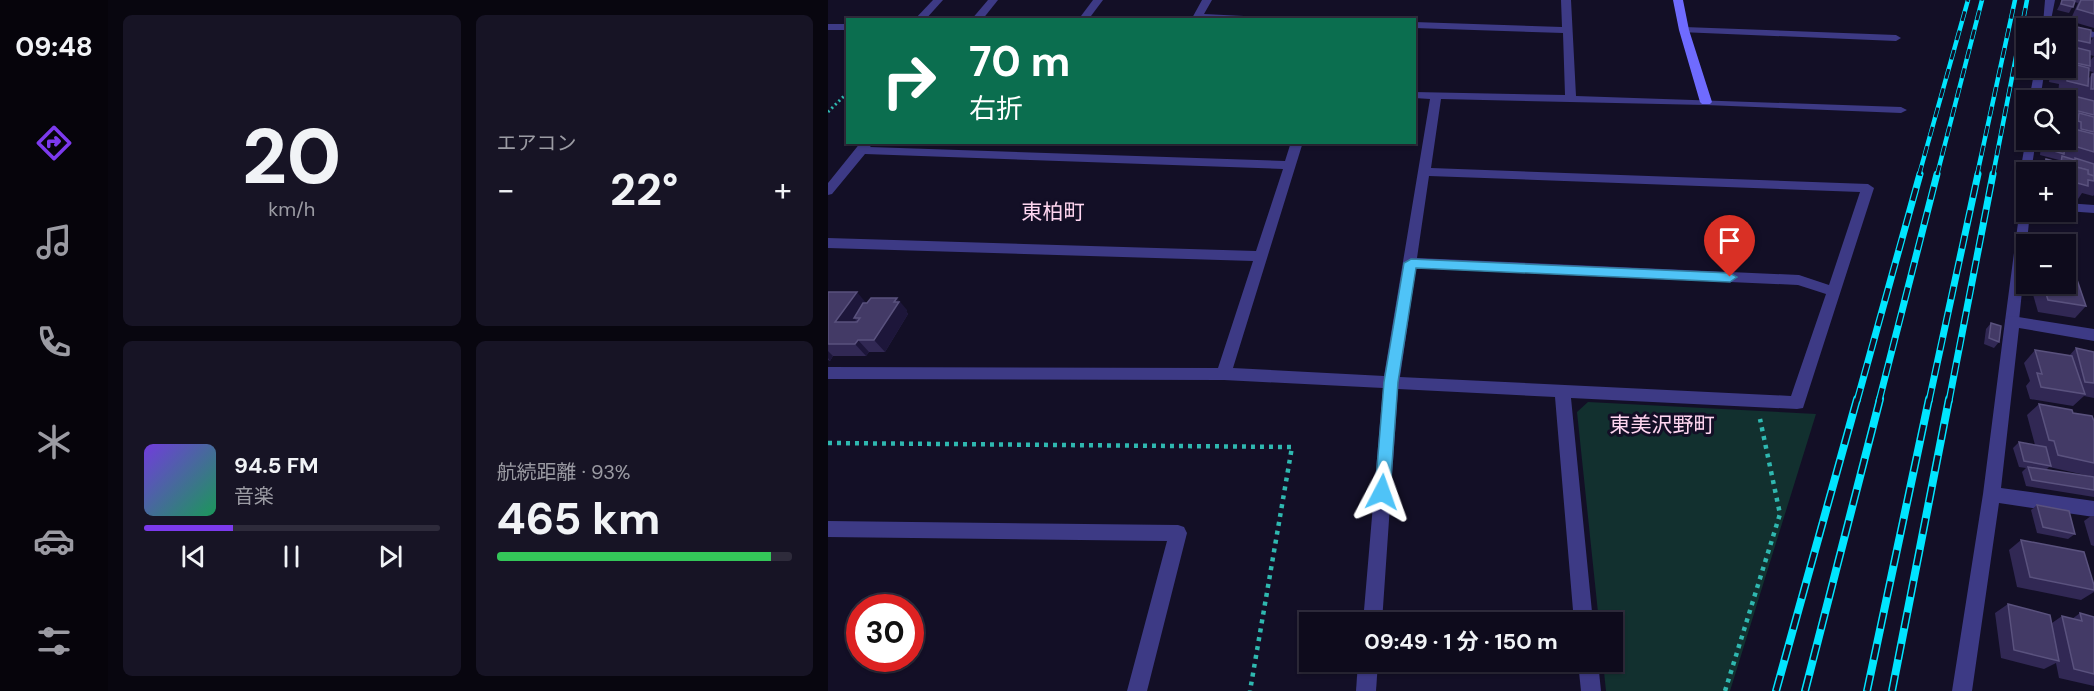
<!DOCTYPE html>
<html lang="ja">
<head>
<meta charset="utf-8">
<style>
  :root { --surface:#0e0b1c; --page:#171425; --text:#f1f3f6; --muted:#9b9ba3; --line:#2e2b3b; --accent:#7c3aed }
  body { margin:0; font-family:"DM Sans","Noto Sans JP",sans-serif; background:var(--page); color:var(--text); height:100vh; display:flex; flex-direction:column; font-size:22px; white-space:nowrap }
  * { box-sizing:border-box; margin:0 }
  p { font-size:20px; color:var(--muted) }
  .icon { flex:none; width:33px; height:33px; fill:none; stroke:currentColor; stroke-width:2; stroke-linecap:round; stroke-linejoin:round }
  .map { position:relative; flex:1; overflow:hidden }
  .details { display:flex; flex-direction:column; gap:15px; padding:15px; background:#08060f; width:720px }
  .details>* { flex:none }
  .banner { position:absolute; left:18px; top:18px; width:570px; height:126px; border-radius:0px; box-shadow:0 2px 4px #0004,0 0 0 2px var(--line); background:#0b6e4f; color:#fff; overflow:hidden }
  .fabs { position:absolute; left:1188px; top:18px; display:grid; gap:12px }
  .fabs a { display:grid; place-items:center; width:60px; height:60px; border-radius:0px; background:var(--surface); box-shadow:0 2px 4px #0004,0 0 0 2px var(--line); font-size:30px }
  .speed { position:absolute; left:18px; top:594px; display:flex; gap:12px; font-size:30px; font-weight:700; text-align:center }
  .speed>* { display:grid; place-content:center; width:78px; height:78px; border-radius:50%; background:var(--surface); box-shadow:0 2px 4px #0004,0 0 0 2px var(--line); line-height:1 }
  .speed .limit { border:9px solid #d22; background:#fff; color:#111 }
  .pin { position:absolute; display:grid; place-items:center; width:51px; height:51px; color:#fff; margin:-62px -26px; border-radius:50% 50% 50% 0; rotate:-45deg; box-shadow:0 0 6px #0007 }
  .pin .icon { rotate:45deg }
  .me { position:absolute; width:66px; margin:-33px; rotate:4deg; stroke-linejoin:round; filter:drop-shadow(0 0 4px #0008) }
  .turn { display:flex; align-items:center; gap:21px; height:126px; padding:0 24px; font-size:27px }
  .turn .icon { width:78px; height:78px; stroke-width:2.5 }
  .turn b { display:block; font-size:42px; line-height:51px }
  .big { font-size:45px; font-weight:700; line-height:1.1 }
  .details .widget { flex:1; display:flex; flex-direction:column; justify-content:center; gap:9px; min-width:0; padding:0 21px; border-radius:9px; background:var(--page) }
  .details .dial { align-items:center; gap:0 }
  .dial b { font-size:78px; line-height:1 }
  .song { display:flex; align-items:center; gap:18px }
  .cover { width:72px; height:72px; border-radius:9px; background:linear-gradient(135deg,hsl(260 70% 55%),hsl(150 70% 35%)) }
  .played { height:6px; border-radius:3px; background:linear-gradient(90deg,var(--accent) 30%,var(--line) 30%) }
  .keys { display:flex; justify-content:space-around; direction:ltr }
  .heat { display:flex; justify-content:space-between; align-items:center; font-size:33px; direction:ltr }
  .charge { height:9px; border-radius:4px; background:linear-gradient(90deg,#34c759 93%,var(--line) 0) }
  .details .tiles { flex:1; display:grid; gap:15px; grid-template-columns:repeat(2,1fr) }
  .trip { position:absolute; left:471px; top:612px; width:324px; height:60px; border-radius:0px; background:var(--surface); box-shadow:0 2px 4px #0004,0 0 0 2px var(--line); font-weight:700; line-height:60px; text-align:center }
  main { display:flex; flex:1; min-height:0 }
  .tab-bar { display:flex; flex-direction:column; width:108px; justify-content:space-around; align-items:center; background:#06040b; color:var(--muted) }
  .tab-bar .icon { width:42px; height:42px }
  .tab-bar .current { color:var(--accent) }
  .tab-bar b { font-size:27px; color:var(--text) }
  .map>svg:first-child { display:block }
  .green { fill:#12302f }
  .lines { fill:none; stroke-linecap:round; stroke-linejoin:round }
  .path-far1 { stroke:#2fb8b0; stroke-width:3; stroke-dasharray:2 3; stroke-linecap:butt }
  .path { stroke:#2fb8b0; stroke-width:4.5; stroke-dasharray:4 5; stroke-linecap:butt }
  .lane { fill:#3d3a85; fill-rule:evenodd }
  .street { fill:#3d3a85; fill-rule:evenodd }
  .secondary { fill:#6f6bff; fill-rule:evenodd }
  .rail-far2-casing { stroke:#00e5ff; stroke-width:4.5 }
  .rail-far1-casing { stroke:#00e5ff; stroke-width:7 }
  .rail-casing { stroke:#00e5ff; stroke-width:8 }
  .rail-far2 { stroke:#130f26; stroke-width:3; stroke-dasharray:10; stroke-linecap:butt }
  .rail-far1 { stroke:#130f26; stroke-width:4.5; stroke-dasharray:13; stroke-linecap:butt }
  .rail { stroke:#130f26; stroke-width:5; stroke-dasharray:16; stroke-linecap:butt }
  .wall { fill:#312854; fill-rule:evenodd }
  .shaded-wall { fill:#1d163a }
  .building { fill:#433a66; stroke:#5a527e; stroke-width:1.5 }
  .route { fill:#4fc3f7; stroke:#337fa1; stroke-width:1.5 }
  .labels { text-anchor:middle; dominant-baseline:central; stroke-width:6; stroke-linejoin:round; paint-order:stroke }
  .quarter-label { font-size:21px; fill:#ffd6f0; stroke:#130f26 }
</style>
</head>
<body>
<main>
<nav class="tab-bar">
<b>09:48</b>
<svg class="icon current" aria-label="directions" viewBox="0 0 24 24"><path d="M12 3l9 9-9 9-9-9zM9 14v-3h6M13 9l2 2-2 2"/></svg>
<svg class="icon" aria-label="music" viewBox="0 0 24 24"><path d="M9 18V5l10-2v13"/><circle cx="6" cy="18" r="3"/><circle cx="16" cy="16" r="3"/></svg>
<svg class="icon" aria-label="phone" viewBox="0 0 24 24"><path d="M5 4h4l2 5-3 2q2 4 5 5l2-3 5 2v4C11 20 4 13 5 4z"/></svg>
<svg class="icon" aria-label="climate" viewBox="0 0 24 24"><path d="M12 3v18M4 7l16 10M4 17L20 7"/></svg>
<svg class="icon" aria-label="car" viewBox="0 0 24 24"><path d="M5 17H2v-5l4-1 3-4h7l3 4 3 1v5h-3M9 17h6M6 11h13"/><circle cx="7" cy="17" r="2"/><circle cx="17" cy="17" r="2"/></svg>
<svg class="icon" aria-label="filters" viewBox="0 0 24 24"><path d="M4 7h16M4 17h16"/><circle cx="9" cy="7" r="2"/><circle cx="15" cy="17" r="2"/></svg>
</nav>
<section class="details">
<div class="tiles">
<div class="widget dial"><b>20</b><p>km/h</p></div>
<div class="widget"><p>エアコン</p>
<div class="heat"><a>−</a><b class="big">22°</b><a>+</a></div>
</div>
<div class="widget">
<div class="song"><i class="cover"></i><div><b>94.5 FM</b><p>音楽</p></div></div>
<div class="played"></div>
<div class="keys"><svg class="icon" aria-label="previous" viewBox="0 0 24 24"><path d="M18 5L8 12l10 7zM5 5v14"/></svg><svg class="icon" aria-label="pause" viewBox="0 0 24 24"><path d="M8 5v14M16 5v14"/></svg><svg class="icon" aria-label="next" viewBox="0 0 24 24"><path d="M6 5l10 7-10 7zM19 5v14"/></svg></div>
</div>
<div class="widget"><p>航続距離 · 93%</p><b class="big">465 km</b><div class="charge"></div></div>
</div>
</section>
<div class="map">
<svg width="1266" height="691" viewBox="0 0 1266 691">
  <rect width="100%" height="100%" fill="#130f26"/>
  <!-- green -->
  <path class="green" d="M760,402L988,414L902,691H778L775,662H784V622H771L749,412Z"/>
  <g class="lines">
    <!-- path-far1 -->
    <path class="path-far1" d="M0,112L20,92"/>
    <!-- path -->
    <g class="path">
      <path d="M0,443L464,447L422,691"/>
      <path d="M897,691L952,514L932,419"/>
    </g>
    <!-- lane -->
    <path class="lane" d="M1193,200H1198V212H1202L1191,321L1184,326L1177,321Z"/>
    <!-- street -->
    <g class="street">
      <path d="M105,0H115L97,20H86Z"/>
      <path d="M160,0H170L154,20H143Z"/>
      <path d="M265,0H275L260,20H250Z"/>
      <path d="M374,0H384L376,14L436,17L441,20H363Z"/>
      <path d="M733,0H743L748,96L1073,107L1079,110L1073,113L878,105L613,99L603,168L1040,184L1046,188L975,408L969,409L743,398L765,622H746L727,397L570,389L554,622H535L555,388L396,380L0,379V367L390,368L425,261L0,248V238L428,251L455,169L37,154L4,194L0,195V183L33,142H46L42,147L457,161L463,142H475L405,368L556,376L602,99L586,98V92L737,95L735,33L586,28V22L734,27ZM601,176L1032,192L1001,285L971,275L589,258ZM588,268L970,285L998,294L963,396L572,377Z"/>
      <path d="M1217,0H1227L1223,20L1266,32V38L1215,24Z"/>
      <rect x="0" y="24" width="20" height="6"/>
      <path d="M856,27L1068,35L1073,38L1068,41L852,32V28Z"/>
      <path d="M1207,68H1217L1212,100H1201Z"/>
      <path d="M1198,138L1208,140L1203,172H1198V207L1189,205L1187,202Z"/>
      <path d="M1238,203L1266,205V213L1238,211Z"/>
      <path d="M1184,316L1266,329V341L1191,328L1173,488L1266,501V517L1171,503L1144,691H1124L1155,494L1177,321L1179,317Z"/>
      <path d="M0,521L350,525L356,527L359,533L319,691H299L339,541L0,537Z"/>
      <path d="M530,662H550L548,691H528Z"/>
      <path d="M750,662H770L773,691H753Z"/>
    </g>
    <!-- secondary -->
    <path class="secondary" d="M845,0H855L861,30L884,102L882,104H874L872,102L851,30Z"/>
    <!-- rail-far2 casing -->
    <g class="rail-far2-casing">
      <g id="rail-far2">
        <path d="M1091,175L1140,0"/>
        <path d="M1109,175L1154,0"/>
        <path d="M1149,175L1187,0"/>
        <path d="M1165,175L1199,0"/>
      </g>
    </g>
    <!-- rail-far1 casing -->
    <g class="rail-far1-casing">
      <g id="rail-far1">
        <path d="M1029,401L1092,174"/>
        <path d="M1051,401L1109,174"/>
        <path d="M1101,401L1150,174"/>
        <path d="M1121,401L1165,174"/>
      </g>
    </g>
    <!-- rail casing -->
    <g class="rail-casing">
      <g id="rail">
        <path d="M948,691L1029,399"/>
        <path d="M977,691L1052,399"/>
        <path d="M1039,691L1101,399"/>
        <path d="M1064,691L1121,399"/>
      </g>
    </g>
    <!-- rail-far2 -->
    <use href="#rail-far2" class="rail-far2"/>
    <!-- rail-far1 -->
    <use href="#rail-far1" class="rail-far1"/>
    <!-- rail -->
    <use href="#rail" class="rail"/>
  </g>
  <!-- wall -->
  <g class="wall">
    <path d="M1234,0L1246,1L1247,0H1266V28L1242,21L1250,3L1247,2L1241,13L1229,10Z"/>
    <path d="M1240,25L1262,42L1266,36V195L1265,196L1254,193L1250,199L1238,195V172H1209L1218,159L1229,162L1231,160L1212,155L1213,145L1217,140L1228,142V140H1238V100H1234L1237,95L1230,94L1231,84L1221,82L1222,73L1225,68H1238V29ZM1262,55L1266,56L1262,61ZM1261,67V71L1265,72L1260,80ZM1240,123L1243,124L1242,128L1239,127Z"/>
    <path d="M1202,284H1238L1258,306L1247,318L1210,312Z"/>
    <path d="M0,292L38,303L79,310L78,311L80,314L57,352H41L38,356H5L2,361L0,360Z"/>
    <path d="M1163,323L1171,342L1166,348L1156,344L1158,329Z"/>
    <path d="M1248,348L1266,352V398L1256,396L1245,406L1202,399L1198,386L1202,381L1196,363L1207,350L1241,356Z"/>
    <path d="M1211,404L1266,463V477L1221,467L1218,470L1266,477V497L1198,486L1194,472L1198,468L1191,467L1185,448L1191,442L1207,445L1199,415Z"/>
    <path d="M1209,505L1247,534L1240,539L1209,533L1203,510Z"/>
    <path d="M1263,516H1266V546L1263,545L1256,521Z"/>
    <path d="M1193,540L1266,585V592L1253,600L1189,587L1181,550Z"/>
    <path d="M1180,604L1224,623L1234,616L1244,619L1252,613L1266,617V686L1231,678L1228,663L1216,669L1173,658L1167,613Z"/>
  </g>
  <!-- shaded-wall -->
  <g class="shaded-wall">
    <path d="M29,292L39,304L26,318L28,320L19,335L7,322Z"/>
    <path d="M69,298L79,310L78,311L80,314L57,352L46,340Z"/>
    <path d="M30,340L41,352L38,356L27,344Z"/>
    <path d="M0,351L5,356L2,361L0,358Z"/>
  </g>
  <!-- building -->
  <g class="building">
    <path d="M1234,0H1243L1247,1L1245,7L1233,4Z"/>
    <path d="M1253,0H1266V14L1249,9Z"/>
    <path d="M1240,25L1263,30L1262,43L1238,38V31H1239Z"/>
    <path d="M1238,45L1262,51V66L1238,61Z"/>
    <path d="M1238,62L1261,68L1260,86L1239,81V72L1229,69V68H1238Z"/>
    <path d="M1264,74H1266V89H1263Z"/>
    <path d="M1238,94L1266,101V115L1238,108Z"/>
    <path d="M1251,113L1266,117V132L1253,129V122L1250,121Z"/>
    <path d="M1238,117H1240L1239,127L1238,126Z"/>
    <path d="M1238,127L1266,134V152L1246,146V137L1238,135Z"/>
    <path d="M1217,140L1237,144L1236,154L1216,148Z"/>
    <path d="M1234,156L1247,160V158L1266,164V176L1260,174V170L1233,163Z"/>
    <path d="M1218,159L1260,170V174L1266,176V181L1260,180V186L1238,180V172H1222L1223,169L1217,167Z"/>
    <path d="M1238,267L1245,268L1258,306L1220,300L1215,284H1238Z"/>
    <path d="M0,292H29L7,322H29L32,318H26L35,303H39L43,298H69L66,302H71L46,340H30L27,344H0Z"/>
    <path d="M1163,323L1173,326L1171,342L1161,338Z"/>
    <path d="M1248,348L1266,352V383L1257,382Z"/>
    <path d="M1207,350L1244,356L1257,394L1213,387L1209,373L1214,374Z"/>
    <path d="M1211,404L1244,410L1245,413L1264,416L1266,421V463L1230,455L1226,441L1221,440Z"/>
    <path d="M1191,442L1218,447L1223,466L1196,461Z"/>
    <path d="M1200,467L1266,477V490L1204,480Z"/>
    <path d="M1209,505L1241,511L1247,534L1215,527Z"/>
    <path d="M1193,540L1256,552L1266,585V590L1202,577Z"/>
    <path d="M1180,604L1222,615L1231,661L1186,650Z"/>
    <path d="M1252,613L1266,617V674L1246,669L1234,616L1254,621Z"/>
  </g>
  <!-- route -->
  <path class="route" d="M583,259L902,273L909,277L902,282L588,268L570,382L562,492L560,496L554,499L549,496L547,492L556,382L576,263Z"/>
  <g class="labels">
    <!-- quarter labels -->
    <g class="quarter-label">
      <text x="225" y="212">東柏町</text>
      <text x="834" y="425">東美沢野町</text>
    </g>
  </g>
</svg>
<div class="fabs">
<a><svg class="icon" aria-label="sound" viewBox="0 0 24 24"><path d="M4 9h4l5-4v14l-5-4H4zM17 9q2 3 0 6"/></svg></a>
<a><svg class="icon" aria-label="search" viewBox="0 0 24 24"><circle cx="10" cy="10" r="6"/><path d="M15 15l6 6"/></svg></a>
<a>+</a>
<a>−</a>
</div>
<div class="speed"><div class="limit">30</div></div>
<div class="pin" style="left:902px;top:277px;background:#d93025"><svg class="icon" aria-label="arrive" viewBox="0 0 24 24"><path d="M6 21V4h12l-3 4 3 4H6"/></svg></div>
<svg class="me" style="left:554px;top:492px" viewBox="-20 -20 40 40"><path d="M0-17L14 15 0 8-14 15z" fill="#4fc3f7" stroke="#fff" stroke-width="4"/></svg>
<div class="trip">09:49 · 1 分 · 150 m</div>
<div class="banner">
<div class="turn"><svg class="icon" aria-label="right" viewBox="0 0 24 24"><path d="M7 20v-9h11M14 6l5 5-5 5"/></svg><div><b>70 m</b>右折</div></div>
</div>
</div>
</main>
</body>
</html>
